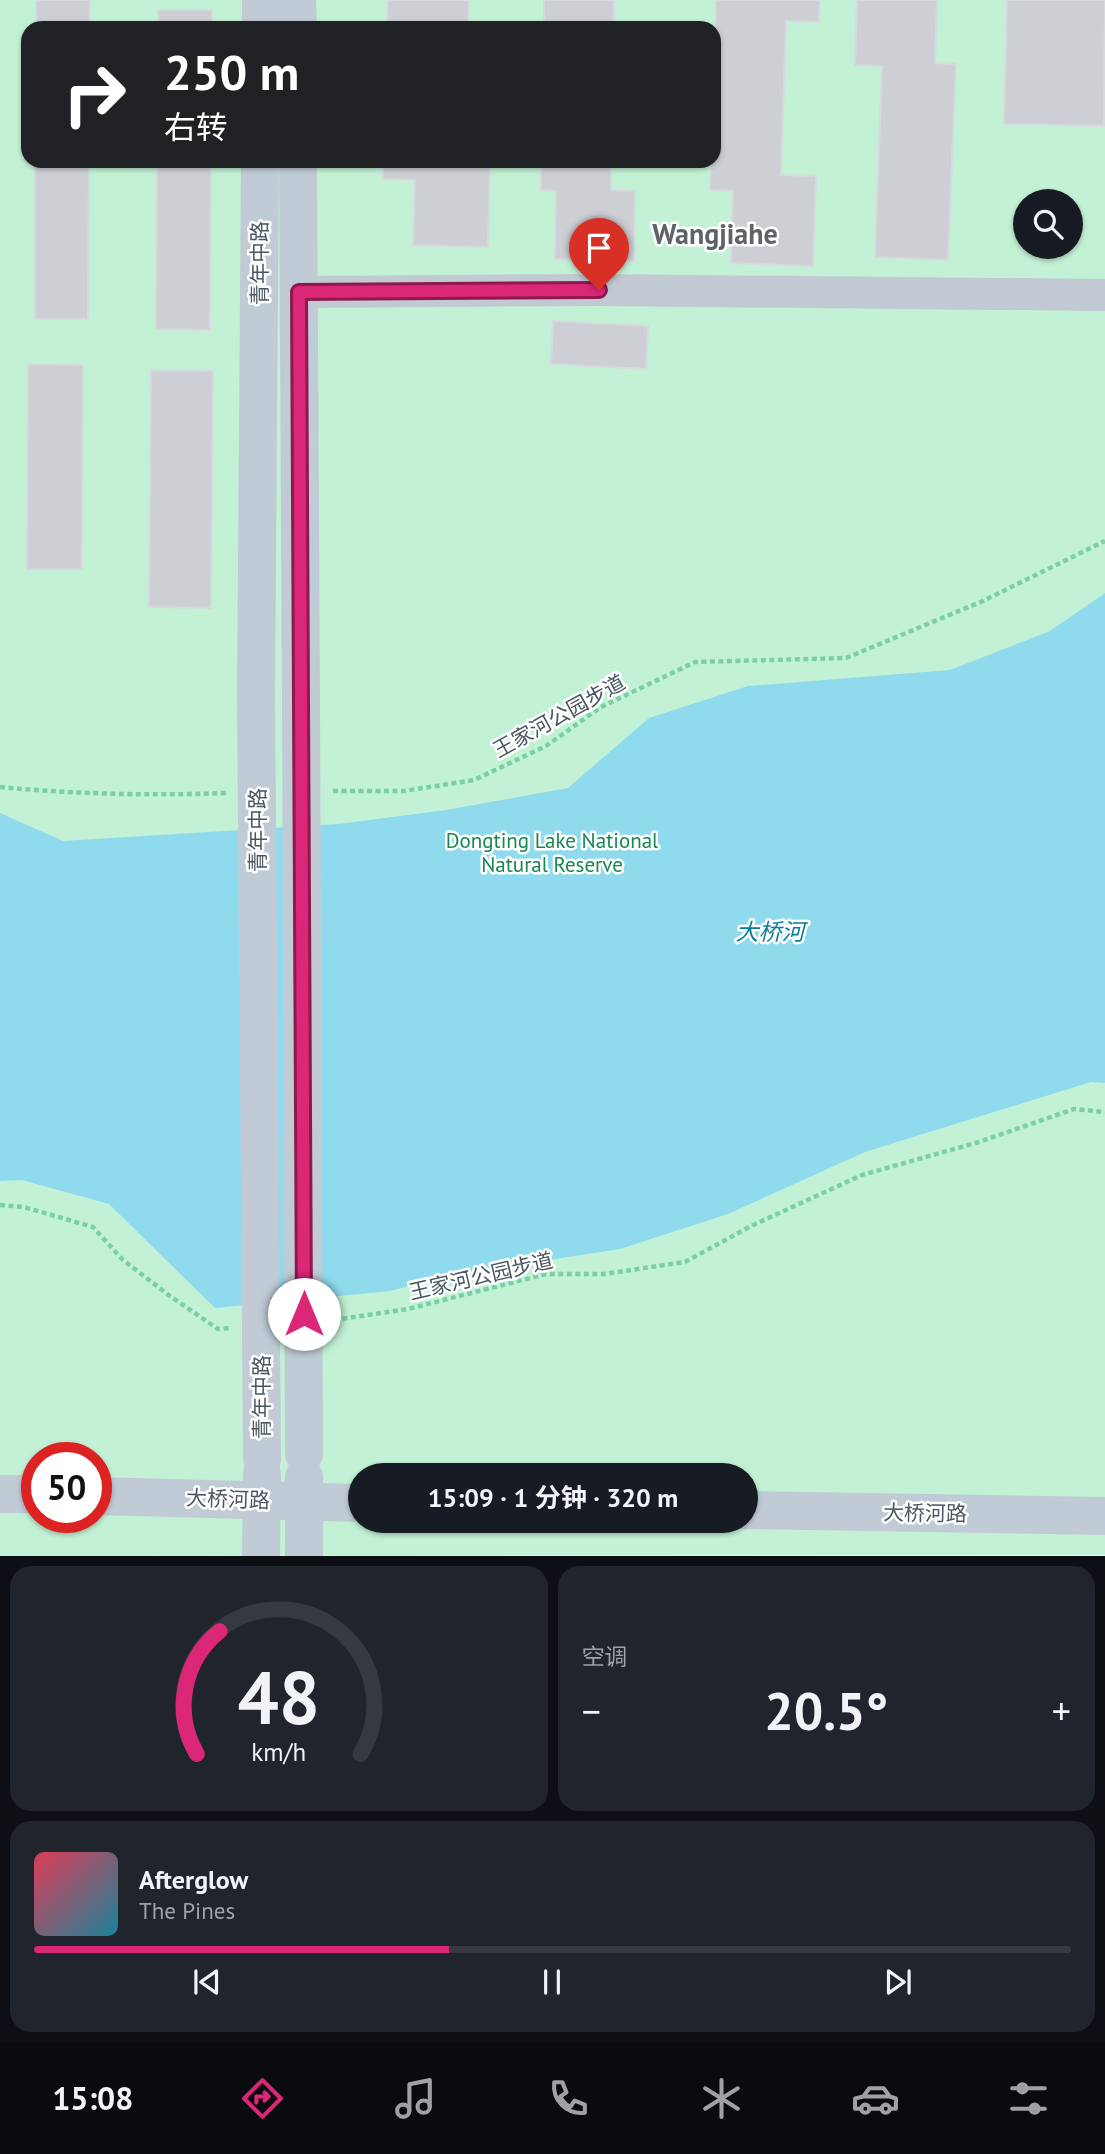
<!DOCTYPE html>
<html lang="zh">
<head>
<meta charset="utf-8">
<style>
  :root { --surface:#171b24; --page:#20242c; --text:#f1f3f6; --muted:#9ea1a6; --line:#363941; --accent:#db2777 }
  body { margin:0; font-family:"PT Sans","Noto Sans SC",sans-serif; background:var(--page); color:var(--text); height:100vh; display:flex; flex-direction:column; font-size:26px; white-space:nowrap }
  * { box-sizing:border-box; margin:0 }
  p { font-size:23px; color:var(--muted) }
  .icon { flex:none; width:38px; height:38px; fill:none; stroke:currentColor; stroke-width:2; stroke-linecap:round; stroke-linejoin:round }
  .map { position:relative; height:1556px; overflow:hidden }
  .details { display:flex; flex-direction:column; gap:10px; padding:10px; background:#0d0f14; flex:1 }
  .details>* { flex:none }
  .top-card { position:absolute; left:21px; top:21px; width:700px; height:147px; border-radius:21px; box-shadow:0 2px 5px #0004; background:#202124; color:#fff; overflow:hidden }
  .tools { position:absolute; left:1013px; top:189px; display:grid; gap:14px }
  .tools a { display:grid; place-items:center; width:70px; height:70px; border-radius:50%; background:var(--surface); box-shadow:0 2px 5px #0004; font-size:35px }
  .speed { position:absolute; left:21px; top:1442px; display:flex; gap:14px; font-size:35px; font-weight:700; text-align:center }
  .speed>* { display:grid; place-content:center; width:91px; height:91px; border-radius:50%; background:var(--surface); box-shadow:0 2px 5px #0004; line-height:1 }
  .speed .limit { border:10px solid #d22; background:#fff; color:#111 }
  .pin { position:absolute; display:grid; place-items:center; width:60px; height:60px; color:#fff; margin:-72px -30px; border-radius:50% 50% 50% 0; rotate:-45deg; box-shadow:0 0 7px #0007 }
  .pin .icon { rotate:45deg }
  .me { position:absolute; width:77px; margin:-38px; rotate:0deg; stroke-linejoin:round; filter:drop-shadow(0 0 5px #0008) }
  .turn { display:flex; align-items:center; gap:24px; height:147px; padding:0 28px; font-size:32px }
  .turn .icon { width:91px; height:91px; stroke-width:2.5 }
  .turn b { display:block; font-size:49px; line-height:60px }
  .big { font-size:52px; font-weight:700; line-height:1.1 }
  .details .widget { flex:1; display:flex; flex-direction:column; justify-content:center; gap:10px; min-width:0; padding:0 24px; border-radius:21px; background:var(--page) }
  .details .dial { align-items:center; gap:0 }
  .dial svg { height:182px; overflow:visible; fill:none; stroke:var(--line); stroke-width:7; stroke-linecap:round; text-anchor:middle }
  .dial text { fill:var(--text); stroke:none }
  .song { display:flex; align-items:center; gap:21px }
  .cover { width:84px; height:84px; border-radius:10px; background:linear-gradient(135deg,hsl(350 70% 55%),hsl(190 70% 35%)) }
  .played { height:7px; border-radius:4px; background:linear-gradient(90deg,var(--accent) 40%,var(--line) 40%) }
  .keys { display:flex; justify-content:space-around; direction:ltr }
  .heat { display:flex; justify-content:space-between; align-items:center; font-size:38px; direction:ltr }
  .details .tiles { flex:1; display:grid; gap:10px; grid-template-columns:1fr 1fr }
  .widget:last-child { grid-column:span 2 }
  .trip { position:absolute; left:348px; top:1463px; width:410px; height:70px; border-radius:35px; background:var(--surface); box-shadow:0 2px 5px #0004; font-weight:700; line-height:70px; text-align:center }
  .dock { display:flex; height:112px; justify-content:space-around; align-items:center; background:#090b0e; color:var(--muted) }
  .dock .icon { width:49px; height:49px }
  .dock .current { color:var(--accent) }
  .dock b { font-size:32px; color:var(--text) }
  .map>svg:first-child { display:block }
  .green { fill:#c3f1d5; fill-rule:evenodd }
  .water { fill:#90daee }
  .building { fill:#cdcfd5; stroke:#d7d9de; stroke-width:2 }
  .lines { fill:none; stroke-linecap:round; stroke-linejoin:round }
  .path { stroke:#7ad0a6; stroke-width:4.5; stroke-dasharray:5 3.5; stroke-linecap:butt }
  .street { stroke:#c1cad2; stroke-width:32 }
  .secondary { stroke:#c1cbd6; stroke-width:38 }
  .secondary-bridge { stroke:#c1cbd6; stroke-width:38 }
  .route-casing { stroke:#8e194d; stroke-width:18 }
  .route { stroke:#db2777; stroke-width:12 }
  .labels { text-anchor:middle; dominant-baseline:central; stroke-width:5; stroke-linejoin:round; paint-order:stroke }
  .street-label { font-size:21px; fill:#4a5661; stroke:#fff }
  .park-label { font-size:21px; fill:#17864f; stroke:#fff }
  .water-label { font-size:23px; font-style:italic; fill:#0c7c9b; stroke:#fff }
  .district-label { font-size:28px; font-weight:bold; fill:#5f6368; stroke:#fff }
</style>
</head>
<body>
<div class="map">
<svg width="1105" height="1556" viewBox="0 0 1105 1556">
  <rect width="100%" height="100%" fill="#f5f3f3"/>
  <!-- green -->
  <path class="green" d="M0,0H1105V1555L0,1556ZM28,28H714V161H28ZM1026,201H1071V247H1026ZM37,1458H96V1517H37ZM360,1475H746V1521H360Z"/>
  <!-- water -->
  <path class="water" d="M1105,593V1083L1091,1082L865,1152L728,1214L620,1249L450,1275L390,1291L215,1308L109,1204L22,1180L0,1181V813L63,841L339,824L446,810L568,788L649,718L748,686L950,670L1050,631Z"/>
  <!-- building -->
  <g class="building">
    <rect x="36" y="0" width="54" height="28"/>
    <path d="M388,0H469L468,28H387Z"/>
    <rect x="544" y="0" width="70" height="28"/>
    <path d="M716,0H820L819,22L786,21L781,175L816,176L813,266L731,263L733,191L710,190L711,161H714Z"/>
    <path d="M857,0H937L935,63L956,64L948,260L875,257L882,66L855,65Z"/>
    <path d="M1007,0H1105L1104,126L1004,124Z"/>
    <rect x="158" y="10" width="54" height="18"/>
    <path d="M35,161H89L88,319H35Z"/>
    <path d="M157,161H211L210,330L156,329Z"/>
    <path d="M383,161H464V164L490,165L488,247L413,245L415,180L383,179Z"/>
    <path d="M541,161H611V190L635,191L634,261L555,259L556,191L541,190Z"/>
    <path d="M553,321L648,326L646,369L551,364Z"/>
    <path d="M28,364L83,365L82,569H27Z"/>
    <path d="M151,370L213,371L211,608L149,607Z"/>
  </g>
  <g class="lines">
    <!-- path -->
    <g class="path">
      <path d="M0,787C75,794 151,796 226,793"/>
      <path d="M333,791H404L474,780L546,746L601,707L695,662L846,658L983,601L1105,541"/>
      <path d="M0,1205L24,1207L93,1227L123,1260L170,1296L218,1329L231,1328"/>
      <path d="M334,1320L408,1309L546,1274H604L685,1262L751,1226L862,1175L979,1142L1074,1109L1105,1112"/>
    </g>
    <!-- street -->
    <path class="street" d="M299,292L599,290L1105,295"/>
    <!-- secondary -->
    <g class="secondary">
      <path d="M297,0L298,28"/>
      <path d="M261,28V0"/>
      <path d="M298,161L301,700"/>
      <path d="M256,696L260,161"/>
      <path d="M0,1494H37"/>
      <path d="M96,1496L360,1503"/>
      <path d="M746,1510L1105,1516"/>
      <path d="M261,1556L262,1474"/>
      <path d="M304,1556V1477"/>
    </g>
    <!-- secondary-bridge -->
    <g class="secondary-bridge">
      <path d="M256,696L262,1459"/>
      <path d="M301,700L304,1454"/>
    </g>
  </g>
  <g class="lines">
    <!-- route casing -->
    <g class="route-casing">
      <path id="route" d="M304,1314L299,292L599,290"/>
    </g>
    <!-- route -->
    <use href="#route" class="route"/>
  </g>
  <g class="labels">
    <!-- street labels -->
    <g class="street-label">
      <text transform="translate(259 263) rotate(-90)">青年中路</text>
      <text transform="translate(559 716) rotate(-29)">王家河公园步道</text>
      <text transform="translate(257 830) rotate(-90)">青年中路</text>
      <text transform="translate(481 1276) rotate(-13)">王家河公园步道</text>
      <text transform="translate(261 1397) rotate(-90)">青年中路</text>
      <text transform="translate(228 1499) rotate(2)">大桥河路</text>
      <text transform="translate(925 1513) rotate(1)">大桥河路</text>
    </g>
    <!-- park labels -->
    <g class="park-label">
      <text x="552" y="840">Dongting Lake National<tspan x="552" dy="24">Natural Reserve</tspan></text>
    </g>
    <!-- water labels -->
    <g class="water-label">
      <text x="770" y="931">大桥河</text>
    </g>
    <!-- district labels -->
    <g class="district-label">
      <text x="715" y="233">Wangjiahe</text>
    </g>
  </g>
</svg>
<div class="tools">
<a><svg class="icon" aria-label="search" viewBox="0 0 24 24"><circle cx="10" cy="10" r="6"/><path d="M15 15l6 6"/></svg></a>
</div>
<div class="speed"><div class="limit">50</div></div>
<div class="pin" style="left:599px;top:290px;background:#d93025"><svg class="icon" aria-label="arrive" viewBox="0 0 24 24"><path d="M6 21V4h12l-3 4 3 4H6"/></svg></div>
<svg class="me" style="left:304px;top:1314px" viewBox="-20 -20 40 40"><circle r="19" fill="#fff"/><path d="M0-13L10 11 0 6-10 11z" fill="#db2777"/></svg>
<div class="trip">15:09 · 1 分钟 · 320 m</div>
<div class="top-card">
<div class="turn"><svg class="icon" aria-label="right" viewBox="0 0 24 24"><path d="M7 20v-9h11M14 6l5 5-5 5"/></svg><div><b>250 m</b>右转</div></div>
</div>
</div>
<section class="details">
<div class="tiles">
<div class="widget dial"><svg viewBox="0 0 100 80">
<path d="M14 69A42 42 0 1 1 86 69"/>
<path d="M14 69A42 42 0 0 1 24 15" stroke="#db2777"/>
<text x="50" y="56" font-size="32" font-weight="700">48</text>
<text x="50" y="72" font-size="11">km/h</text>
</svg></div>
<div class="widget"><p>空调</p>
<div class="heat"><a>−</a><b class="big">20.5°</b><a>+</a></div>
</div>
<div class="widget">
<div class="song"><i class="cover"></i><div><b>Afterglow</b><p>The Pines</p></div></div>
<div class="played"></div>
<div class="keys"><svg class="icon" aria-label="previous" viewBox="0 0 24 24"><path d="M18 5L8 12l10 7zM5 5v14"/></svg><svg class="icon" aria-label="pause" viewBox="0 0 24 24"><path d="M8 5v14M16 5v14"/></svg><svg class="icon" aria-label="next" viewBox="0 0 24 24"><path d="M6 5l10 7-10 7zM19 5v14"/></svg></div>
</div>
</div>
</section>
<nav class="dock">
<b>15:08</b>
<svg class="icon current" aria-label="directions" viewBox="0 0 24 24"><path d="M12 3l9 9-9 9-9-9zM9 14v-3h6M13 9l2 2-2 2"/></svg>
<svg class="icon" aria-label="music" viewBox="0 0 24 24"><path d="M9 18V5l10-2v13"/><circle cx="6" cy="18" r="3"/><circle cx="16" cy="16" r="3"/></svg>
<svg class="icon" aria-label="phone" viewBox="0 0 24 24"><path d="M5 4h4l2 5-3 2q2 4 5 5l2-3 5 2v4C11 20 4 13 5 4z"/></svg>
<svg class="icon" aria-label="climate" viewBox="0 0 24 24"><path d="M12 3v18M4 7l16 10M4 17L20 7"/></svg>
<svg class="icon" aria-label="car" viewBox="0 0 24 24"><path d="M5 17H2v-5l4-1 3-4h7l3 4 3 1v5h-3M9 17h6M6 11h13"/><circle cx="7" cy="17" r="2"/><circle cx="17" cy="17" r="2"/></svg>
<svg class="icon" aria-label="filters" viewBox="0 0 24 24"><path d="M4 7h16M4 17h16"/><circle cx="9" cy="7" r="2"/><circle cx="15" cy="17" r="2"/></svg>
</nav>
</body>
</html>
